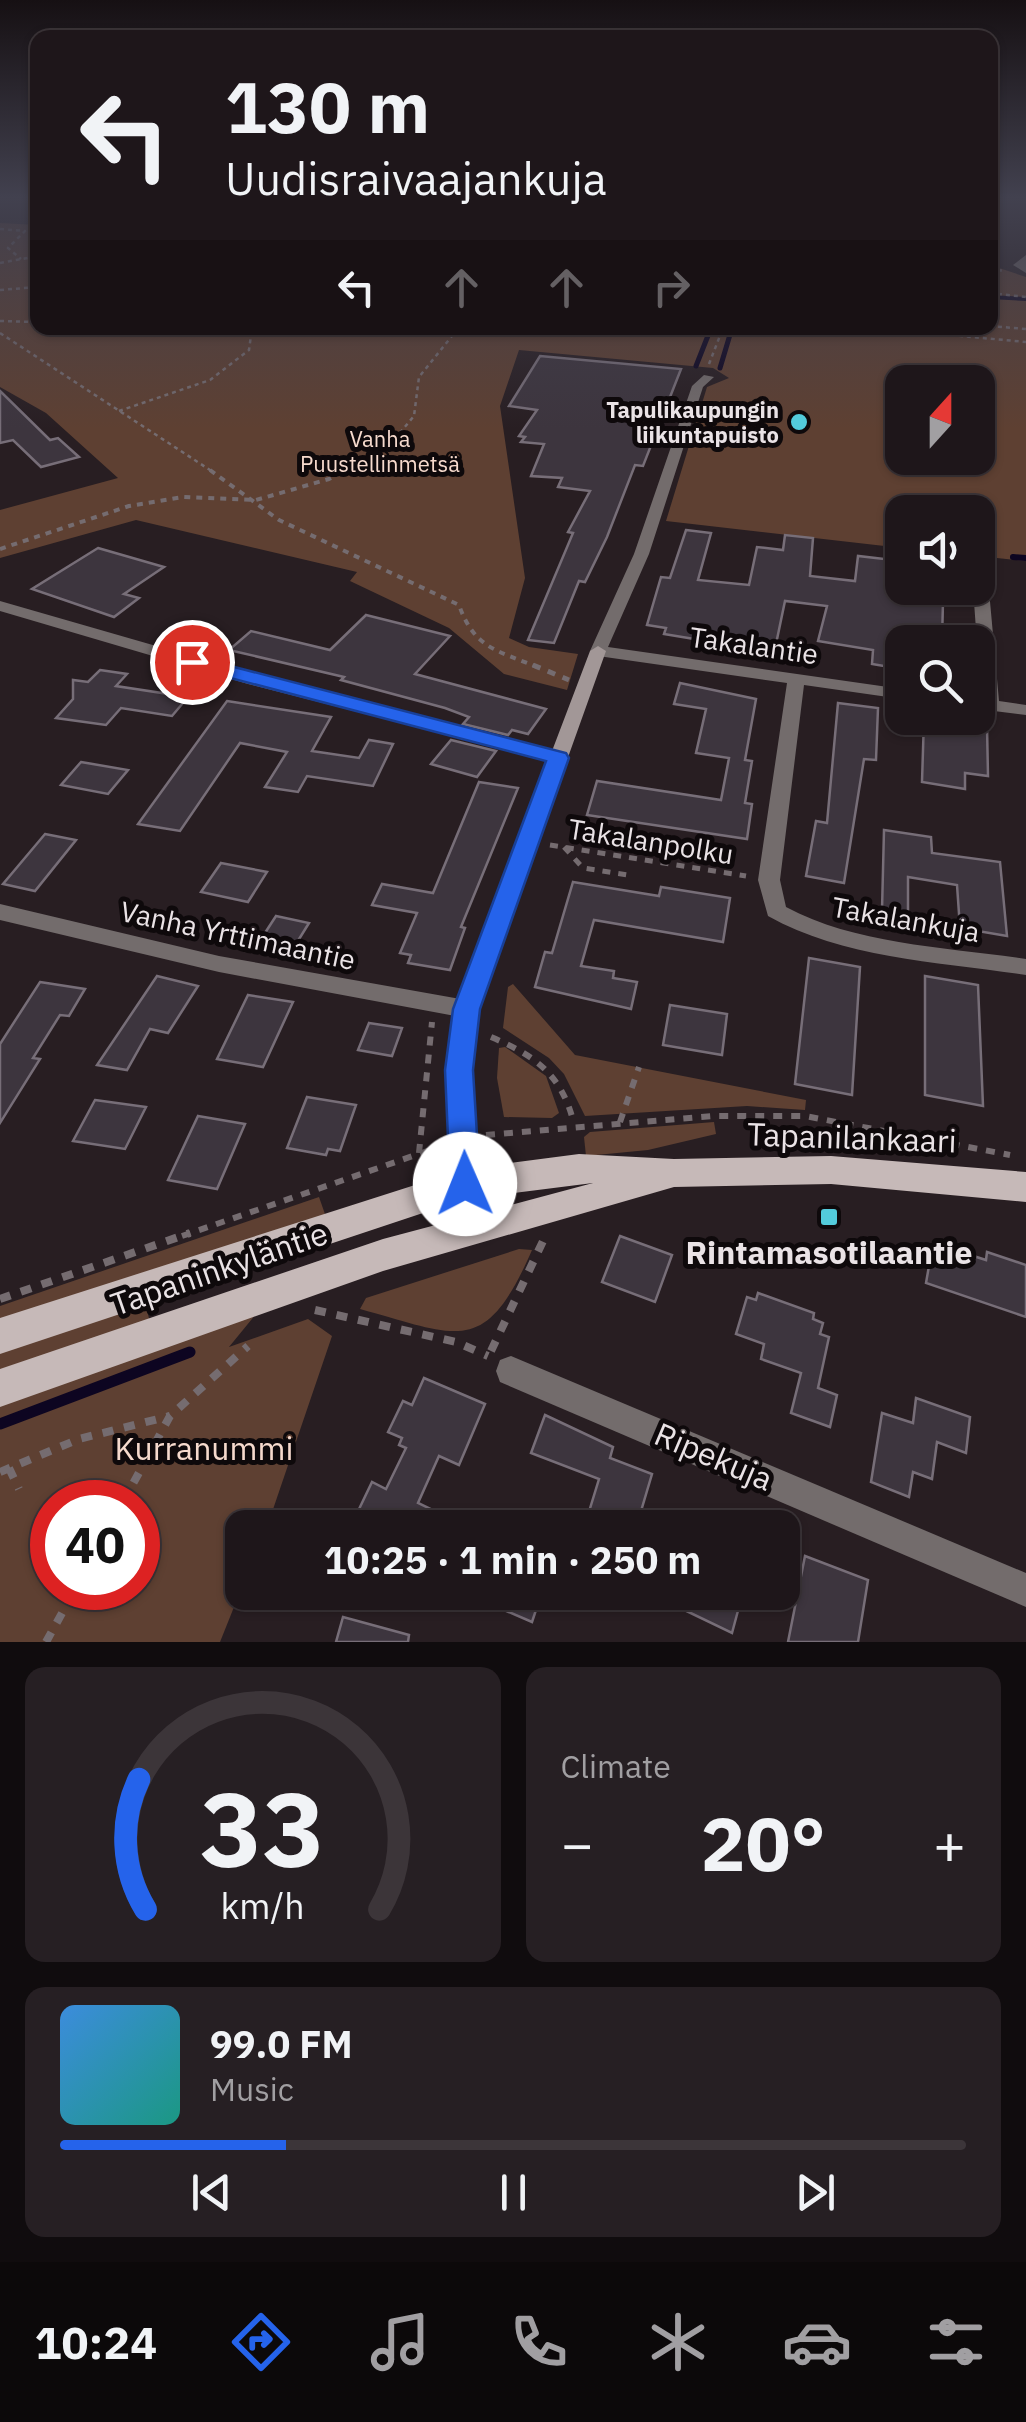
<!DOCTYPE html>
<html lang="en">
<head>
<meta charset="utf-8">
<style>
  :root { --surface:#1e161a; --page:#261f23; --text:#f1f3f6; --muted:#a19fa2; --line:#3c3539; --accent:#2563eb }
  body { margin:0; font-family:"IBM Plex Sans",sans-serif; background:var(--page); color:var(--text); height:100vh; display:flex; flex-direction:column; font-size:38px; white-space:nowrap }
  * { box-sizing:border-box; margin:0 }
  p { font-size:32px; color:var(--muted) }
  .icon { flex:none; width:55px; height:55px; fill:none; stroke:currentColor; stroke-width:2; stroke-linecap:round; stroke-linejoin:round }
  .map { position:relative; height:1642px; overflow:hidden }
  .sheet { display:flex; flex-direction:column; gap:25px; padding:25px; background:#100c0e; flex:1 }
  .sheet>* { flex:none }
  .top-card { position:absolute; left:30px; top:30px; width:968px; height:305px; border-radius:20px; box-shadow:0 2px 8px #0004,0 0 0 2px var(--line); background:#1e161a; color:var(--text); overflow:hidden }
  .needle { width:65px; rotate:21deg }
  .buttons { position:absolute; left:885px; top:365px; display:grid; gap:20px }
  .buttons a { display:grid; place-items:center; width:110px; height:110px; border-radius:20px; background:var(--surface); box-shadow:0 2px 8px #0004,0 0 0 2px var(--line); font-size:50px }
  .speed { position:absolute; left:30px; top:1480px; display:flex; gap:20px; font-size:50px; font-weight:700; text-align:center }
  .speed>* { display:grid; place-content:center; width:130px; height:130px; border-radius:50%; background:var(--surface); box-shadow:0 2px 8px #0004,0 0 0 2px var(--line); line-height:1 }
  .speed .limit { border:15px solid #d22; background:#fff; color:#111 }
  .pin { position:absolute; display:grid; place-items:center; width:85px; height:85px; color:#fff; margin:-42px; border:5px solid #fff; border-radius:50%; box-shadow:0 2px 10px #0007 }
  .me { position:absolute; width:110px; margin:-55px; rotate:359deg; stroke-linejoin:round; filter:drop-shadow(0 0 8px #0008) }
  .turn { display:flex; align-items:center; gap:35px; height:210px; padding:0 30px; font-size:45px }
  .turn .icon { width:130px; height:130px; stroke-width:2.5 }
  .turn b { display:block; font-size:70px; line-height:85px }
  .lanes { display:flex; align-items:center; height:95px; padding:0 30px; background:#0003; justify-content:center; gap:50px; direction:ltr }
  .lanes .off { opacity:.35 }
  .big { font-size:75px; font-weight:800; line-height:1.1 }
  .sheet .card { flex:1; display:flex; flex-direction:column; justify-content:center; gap:15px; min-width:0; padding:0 35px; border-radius:20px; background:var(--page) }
  .sheet .dial { align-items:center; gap:0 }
  .dial svg { height:260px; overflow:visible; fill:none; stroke:var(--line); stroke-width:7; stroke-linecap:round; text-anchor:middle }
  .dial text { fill:var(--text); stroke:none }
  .song { display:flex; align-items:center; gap:30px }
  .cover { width:120px; height:120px; border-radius:15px; background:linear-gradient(135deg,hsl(210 70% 55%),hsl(170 70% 35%)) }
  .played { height:10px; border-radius:5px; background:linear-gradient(90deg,var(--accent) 25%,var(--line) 25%) }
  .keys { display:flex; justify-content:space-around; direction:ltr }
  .heat { display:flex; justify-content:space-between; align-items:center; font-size:55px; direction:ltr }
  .sheet .tiles { flex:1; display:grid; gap:25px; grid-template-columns:1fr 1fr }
  .card:last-child { grid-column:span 2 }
  .trip { position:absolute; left:225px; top:1510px; width:575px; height:100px; border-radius:20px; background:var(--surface); box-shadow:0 2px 8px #0004,0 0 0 2px var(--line); font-weight:800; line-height:100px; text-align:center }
  .menu { display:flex; height:160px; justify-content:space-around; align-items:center; background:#0c090a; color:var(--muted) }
  .menu .icon { width:70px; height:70px }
  .menu .selected { color:var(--accent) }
  .menu b { font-size:45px; color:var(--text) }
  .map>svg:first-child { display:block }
  .green { fill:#5e4032; fill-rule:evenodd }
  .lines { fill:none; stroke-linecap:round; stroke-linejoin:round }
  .stream-far3 { stroke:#0d0521; stroke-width:4 }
  .stream-far2 { stroke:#0d0521; stroke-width:5 }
  .stream-far1 { stroke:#0d0521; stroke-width:6 }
  .stream { stroke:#0d0521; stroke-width:11 }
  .building { fill:#3d353e; stroke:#776e78; stroke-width:2.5 }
  .path-far4 { stroke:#756c70; stroke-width:2.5; stroke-dasharray:4 4; stroke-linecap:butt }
  .path-far3 { stroke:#756c70; stroke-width:4; stroke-dasharray:6 6; stroke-linecap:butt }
  .path-far2 { stroke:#756c70; stroke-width:5; stroke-dasharray:8 8; stroke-linecap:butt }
  .path-far1 { stroke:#756c70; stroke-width:6; stroke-dasharray:9 9; stroke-linecap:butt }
  .path { stroke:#756c70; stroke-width:8; stroke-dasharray:11 11; stroke-linecap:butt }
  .street { fill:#736c6c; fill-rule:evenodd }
  .secondary { fill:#a29797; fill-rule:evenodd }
  .primary { fill:#c6b9b8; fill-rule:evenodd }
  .route { fill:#2563eb; stroke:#184099; stroke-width:2.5 }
  .poi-dot { fill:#53cbdb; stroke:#0e090b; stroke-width:4 }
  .labels { text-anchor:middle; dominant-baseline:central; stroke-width:10; stroke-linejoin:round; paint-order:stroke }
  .far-poi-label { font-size:22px; font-weight:bold; fill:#eae3e6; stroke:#0e090b; text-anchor:end }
  .far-park-label { font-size:22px; fill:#f6dacd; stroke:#0e090b }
  .street-label { font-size:28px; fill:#eae3e6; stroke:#0e090b }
  .near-street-label { font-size:32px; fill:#eae3e6; stroke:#0e090b }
  .near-poi-label { font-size:32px; font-weight:bold; fill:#eae3e6; stroke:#0e090b }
  .near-park-label { font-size:32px; fill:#f6dacd; stroke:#0e090b }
</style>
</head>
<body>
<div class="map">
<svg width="1026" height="1642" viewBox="0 0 1026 1642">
  <rect width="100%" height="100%" fill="#281e22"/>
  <!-- green -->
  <g class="green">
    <path d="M0,223L37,225L38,328H990V265L1026,277V561L978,556V512H902V548L666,521L707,387L729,378L713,368L519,350L500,406L525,578L509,638L529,647L578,654L567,690L504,674L449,628L350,581L357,572L136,520L0,558V510L118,478L46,413L0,387ZM902,382H978V458H902Z"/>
    <path d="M513,984L575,1055L806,1100L805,1110L747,1106L585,1116L564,1074L549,1058L503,1028L508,987Z"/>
    <path d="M505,1047L546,1076L559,1113L552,1118L504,1117L497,1078L499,1048Z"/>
    <path d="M714,1122L716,1134L648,1150L586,1156L584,1137L590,1132Z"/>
    <path d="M319,1197L326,1217L0,1324V1306Z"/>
    <path d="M519,1249L532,1250C485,1358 459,1336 360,1309L366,1298Z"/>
    <path d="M145,1301L150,1323L0,1375V1347Z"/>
    <path d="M260,1309L229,1347L308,1319L332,1336L267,1527L242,1528V1587L220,1642H0V1401ZM52,1502H138V1588H52Z"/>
  </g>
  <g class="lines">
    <!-- stream-far3 -->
    <path class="stream-far3" d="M990,297L1026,299"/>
    <!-- stream-far2 -->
    <g class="stream-far2">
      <path d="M696,366L711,328"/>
      <path d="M720,368L732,328"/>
    </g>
    <!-- stream-far1 -->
    <path class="stream-far1" d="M1013,557L1026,558"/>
    <!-- stream -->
    <path class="stream" d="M0,1424L190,1352"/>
  </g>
  <!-- building -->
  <g class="building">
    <path d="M540,356L681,369L643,466L635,465L607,537L585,582L579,581L554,643L528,640L573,533L568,532L590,491L558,487L562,478L531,476L544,444L521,442L525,437L519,436L537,410L509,406Z"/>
    <path d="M0,391L50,440L58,438L79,457L41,467L13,440L0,443Z"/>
    <path d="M686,530L711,533L698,580L749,585L757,547L783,550L785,535L813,538L810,576L855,581L858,556L902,561V596L943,601L942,642H902L896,668L872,664L873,650L818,641L827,606L785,601L776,644L757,641L755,649L664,634L666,628L647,625L661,577L670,578Z"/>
    <path d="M98,548L164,567L124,594L139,598L114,617L32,589Z"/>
    <path d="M366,615L450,636L415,674L546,709L528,734L512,730L508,735L463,724L469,717L445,708L341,680L344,677L229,650L251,631L330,650Z"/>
    <path d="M100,670L127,674L116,686L188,697L172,716L121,708L106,725L56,718L73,699V680L88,682Z"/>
    <path d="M680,683L756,699L745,760L752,761L745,803L752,804L747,839L587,815L597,781L721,800L729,758L696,753L706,709L674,704Z"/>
    <path d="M227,701L331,717L312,751L359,758L369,740L393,744L373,786L307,776L298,792L265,787L287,752L240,743L180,831L138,824Z"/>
    <path d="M838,703L878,708L876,760L864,759L844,883L806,876L816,821L827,823Z"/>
    <path d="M924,718L987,726L988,776L965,773V789L922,782Z"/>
    <path d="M451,740L496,751L477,777L431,764Z"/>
    <path d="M81,762L128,770L108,794L61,785Z"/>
    <path d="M479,782L518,788L461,927L465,928L450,970L408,963L411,955L400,953L417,913L372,905L382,884L433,893Z"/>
    <path d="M884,830L931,837L932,853L1000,862L1007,936L960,928L957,885L908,877V915L882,910Z"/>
    <path d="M45,834L76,840L35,891L3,884Z"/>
    <path d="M221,863L267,872L248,902L201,892Z"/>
    <path d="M573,882L659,896L661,887L730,898L723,942L594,920L581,966L614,971L613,978L637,982L631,1009L535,987L545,952L552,953Z"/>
    <path d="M276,916L309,923L296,944L263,936Z"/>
    <path d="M809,958L860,967L852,1095L795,1084Z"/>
    <path d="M157,976L198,986L168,1033L150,1029L127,1070L97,1065Z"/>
    <path d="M925,976L978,985L983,1106L925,1095Z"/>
    <path d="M40,982L85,989L69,1016L60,1015L33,1058L40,1059L0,1123V1044Z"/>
    <path d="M248,995L293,1002L263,1067L217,1059Z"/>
    <path d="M670,1005L727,1014L722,1055L663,1045Z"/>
    <path d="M369,1023L402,1028L392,1056L358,1050Z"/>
    <path d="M307,1097L356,1105L340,1151L328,1149L326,1155L287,1148Z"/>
    <path d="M95,1100L146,1107L125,1149L73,1141Z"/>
    <path d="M198,1116L245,1124L217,1189L168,1180Z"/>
    <path d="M620,1236L672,1255L655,1302L602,1282Z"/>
    <path d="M933,1243L986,1260L987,1252L1026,1265V1317L926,1283Z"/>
    <path d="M758,1293L814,1313L813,1319L823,1323L820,1334L829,1337L818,1388L837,1395L830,1427L791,1413L801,1373L761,1359L764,1344L736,1334L747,1297L756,1300Z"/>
    <path d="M424,1378L485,1404L459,1465L439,1456L418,1503L435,1511L428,1528H350L372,1482L386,1489L406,1448L399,1445L402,1438L388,1432L403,1401L412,1405Z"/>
    <path d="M916,1398L970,1417L966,1453L937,1442L932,1479L913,1472L909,1497L871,1482L882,1413L913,1423Z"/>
    <path d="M545,1415L613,1447L610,1458L652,1474L636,1528H584L599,1479L531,1453Z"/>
    <path d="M805,1556L868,1580L858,1642H788Z"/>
    <path d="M462,1592H542L532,1622Z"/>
    <path d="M647,1592H743L732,1633Z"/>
    <path d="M343,1617L409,1635L408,1642H336Z"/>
  </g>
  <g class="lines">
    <!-- path-far4 -->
    <g class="path-far4">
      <path d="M990,217L998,210L997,199"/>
      <path d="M0,229L25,231L8,248L21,259"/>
      <path d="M0,263L38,256"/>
      <path d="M990,272L1003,270"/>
      <path d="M0,290L38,287"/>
      <path d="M990,293L1026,297"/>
      <path d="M0,321L38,322"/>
      <path d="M990,326L1026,329"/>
      <path d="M949,328L950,335L1026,342"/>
      <path d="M0,333L213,472"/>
      <path d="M709,364L723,328"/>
      <path d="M119,411L210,380L249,350L252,328"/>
      <path d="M340,472L393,441L414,416L419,377L452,336L453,328"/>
    </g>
    <!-- path-far3 -->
    <g class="path-far3">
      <path d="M210,470L279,520L459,605C475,650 498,650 539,668"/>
      <path d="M0,549L129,506L183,497L256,500L329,479L345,470"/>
    </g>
    <!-- path-far2 -->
    <g class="path-far2">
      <path d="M533,665L569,680"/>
      <path d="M550,845L746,876"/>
      <path d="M564,847L583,868L634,876"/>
    </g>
    <!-- path-far1 -->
    <g class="path-far1">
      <path d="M491,1037C536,1056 562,1075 574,1124"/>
      <path d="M620,1122L639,1067"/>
      <path d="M486,1135L713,1116H805L1010,1155"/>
      <path d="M419,1153L432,1022"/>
      <path d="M182,1236L436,1148"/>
    </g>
    <!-- path -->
    <g class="path">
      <path d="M0,1299L190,1233"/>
      <path d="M315,1310L456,1342L488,1356"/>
      <path d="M491,1351L544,1239"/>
      <path d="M9,1468L19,1489"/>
      <path d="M0,1472L79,1439L170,1416"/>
      <path d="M123,1502L170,1416L248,1346"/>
      <path d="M46,1642L76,1588"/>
    </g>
    <!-- street -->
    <g class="street">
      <path d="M1026,255V273L1013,265Z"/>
      <path d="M704,375L714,377L703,387L649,554L608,647L902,689V699L804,685L780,880L786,907C857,945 947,947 1026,959V975C941,962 845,959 768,916L758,880L787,683L598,656L590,651L634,554L692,386Z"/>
      <path d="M978,553L986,557L999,701L1026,705V715L978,709V699H981L973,588H978Z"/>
      <path d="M0,601L260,676L565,753L567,757L558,763L248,684L0,611Z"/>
      <path d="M0,904L219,956L466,1000L474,1003L478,1009L474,1015L466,1018L219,972L0,920Z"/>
      <path d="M511,1356L1026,1573V1607L500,1382L496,1371L500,1360Z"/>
    </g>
    <!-- secondary -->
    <path class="secondary" d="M598,646L606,651L478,1009L471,1069L480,1229L476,1238L466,1241L456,1238L452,1229L447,1069L454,1009L590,651Z"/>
    <!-- primary -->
    <path class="primary" d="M579,1154L674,1159L831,1156L1026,1172V1202L831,1184L674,1187L383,1271L0,1407V1369L383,1239L593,1183L465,1199L0,1354V1318L465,1169Z"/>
  </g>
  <!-- sky -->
  <linearGradient id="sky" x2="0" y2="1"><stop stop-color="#161013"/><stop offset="0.46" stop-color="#42414f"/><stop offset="1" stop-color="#42414f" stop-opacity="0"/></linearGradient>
  <rect width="1026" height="429" fill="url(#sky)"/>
  <!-- route -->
  <path class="route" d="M192,656L566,753L569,758L480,1009L473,1070L480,1184L476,1194L465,1197L454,1194L450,1184L445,1070L453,1009L546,761L185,666V658Z"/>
  <!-- markers -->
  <g class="poi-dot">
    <circle cx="799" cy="422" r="10"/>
    <rect x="819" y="1207" width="20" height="20" rx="5"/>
  </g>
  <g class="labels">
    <!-- far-poi labels -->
    <g class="far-poi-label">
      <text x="779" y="409">Tapulikaupungin<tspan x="779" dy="25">liikuntapuisto</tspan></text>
    </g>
    <!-- far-park labels -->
    <g class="far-park-label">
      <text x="380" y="438">Vanha<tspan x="380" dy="25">Puustellinmetsä</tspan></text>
    </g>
    <!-- street labels -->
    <g class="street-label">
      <text transform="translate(754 645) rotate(8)">Takalantie</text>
      <text transform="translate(651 841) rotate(9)">Takalanpolku</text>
      <text transform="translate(906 919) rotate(10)">Takalankuja</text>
      <text transform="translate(238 935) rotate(12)">Vanha Yrttimaantie</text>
    </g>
    <!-- near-street labels -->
    <g class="near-street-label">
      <text transform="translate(852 1137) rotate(2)">Tapanilankaari</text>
      <text transform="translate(219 1268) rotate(-19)">Tapaninkyläntie</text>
      <text transform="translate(714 1456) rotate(23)">Ripekuja</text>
    </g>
    <!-- near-poi labels -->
    <g class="near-poi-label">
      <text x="829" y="1252">Rintamasotilaantie</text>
    </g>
    <!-- near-park labels -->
    <g class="near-park-label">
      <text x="204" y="1448">Kurranummi</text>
    </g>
  </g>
</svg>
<div class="buttons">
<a><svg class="needle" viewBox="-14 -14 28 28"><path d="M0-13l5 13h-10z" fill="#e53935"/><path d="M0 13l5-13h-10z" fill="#a19fa2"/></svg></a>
<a><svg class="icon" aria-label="sound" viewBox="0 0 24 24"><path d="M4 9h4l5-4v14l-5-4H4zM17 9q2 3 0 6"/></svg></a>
<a><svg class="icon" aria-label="search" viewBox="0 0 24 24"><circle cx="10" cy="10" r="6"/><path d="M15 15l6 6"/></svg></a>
</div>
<div class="speed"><div class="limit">40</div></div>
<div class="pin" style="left:192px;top:662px;background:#d93025"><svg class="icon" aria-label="arrive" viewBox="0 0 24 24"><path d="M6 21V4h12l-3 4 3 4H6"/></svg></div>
<svg class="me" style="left:465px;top:1184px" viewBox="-20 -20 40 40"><circle r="19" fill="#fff"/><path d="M0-13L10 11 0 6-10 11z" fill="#2563eb"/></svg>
<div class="trip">10:25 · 1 min · 250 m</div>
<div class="top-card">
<div class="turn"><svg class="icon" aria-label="left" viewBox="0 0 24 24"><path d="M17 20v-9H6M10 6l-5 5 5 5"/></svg><div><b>130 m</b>Uudisraivaajankuja</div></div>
<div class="lanes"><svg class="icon" aria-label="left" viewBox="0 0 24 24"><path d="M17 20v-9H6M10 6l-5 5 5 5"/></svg><svg class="icon off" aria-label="ahead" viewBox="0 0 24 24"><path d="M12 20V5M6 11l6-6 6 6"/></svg><svg class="icon off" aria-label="ahead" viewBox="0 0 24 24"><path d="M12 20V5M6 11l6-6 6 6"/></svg><svg class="icon off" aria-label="right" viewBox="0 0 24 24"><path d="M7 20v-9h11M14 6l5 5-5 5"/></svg></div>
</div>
</div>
<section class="sheet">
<div class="tiles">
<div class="card dial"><svg viewBox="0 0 100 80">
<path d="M14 69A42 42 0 1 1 86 69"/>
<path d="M14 69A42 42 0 0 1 12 29" stroke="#2563eb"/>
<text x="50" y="56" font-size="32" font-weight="700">33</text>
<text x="50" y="72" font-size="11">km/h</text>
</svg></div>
<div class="card"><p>Climate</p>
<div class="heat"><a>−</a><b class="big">20°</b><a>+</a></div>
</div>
<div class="card">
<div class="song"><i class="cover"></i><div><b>99.0 FM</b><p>Music</p></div></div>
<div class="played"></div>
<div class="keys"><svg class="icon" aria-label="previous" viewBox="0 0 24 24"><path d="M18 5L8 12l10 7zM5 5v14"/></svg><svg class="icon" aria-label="pause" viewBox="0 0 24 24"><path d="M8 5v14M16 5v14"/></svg><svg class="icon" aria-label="next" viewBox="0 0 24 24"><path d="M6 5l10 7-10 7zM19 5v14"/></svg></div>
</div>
</div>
</section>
<nav class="menu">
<b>10:24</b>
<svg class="icon selected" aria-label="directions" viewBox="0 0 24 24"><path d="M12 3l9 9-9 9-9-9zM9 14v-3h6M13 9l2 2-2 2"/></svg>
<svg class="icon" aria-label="music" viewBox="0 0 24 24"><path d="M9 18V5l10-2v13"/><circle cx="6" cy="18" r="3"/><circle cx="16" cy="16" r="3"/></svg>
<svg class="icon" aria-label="phone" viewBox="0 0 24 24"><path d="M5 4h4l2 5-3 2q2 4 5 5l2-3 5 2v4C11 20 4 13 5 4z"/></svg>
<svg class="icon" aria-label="climate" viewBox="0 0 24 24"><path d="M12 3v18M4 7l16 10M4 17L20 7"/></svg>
<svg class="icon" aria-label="car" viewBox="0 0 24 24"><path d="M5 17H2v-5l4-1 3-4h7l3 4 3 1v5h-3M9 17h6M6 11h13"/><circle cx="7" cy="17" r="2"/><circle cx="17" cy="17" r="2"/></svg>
<svg class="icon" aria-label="filters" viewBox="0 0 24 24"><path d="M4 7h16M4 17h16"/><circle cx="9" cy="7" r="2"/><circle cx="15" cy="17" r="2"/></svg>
</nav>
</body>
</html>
